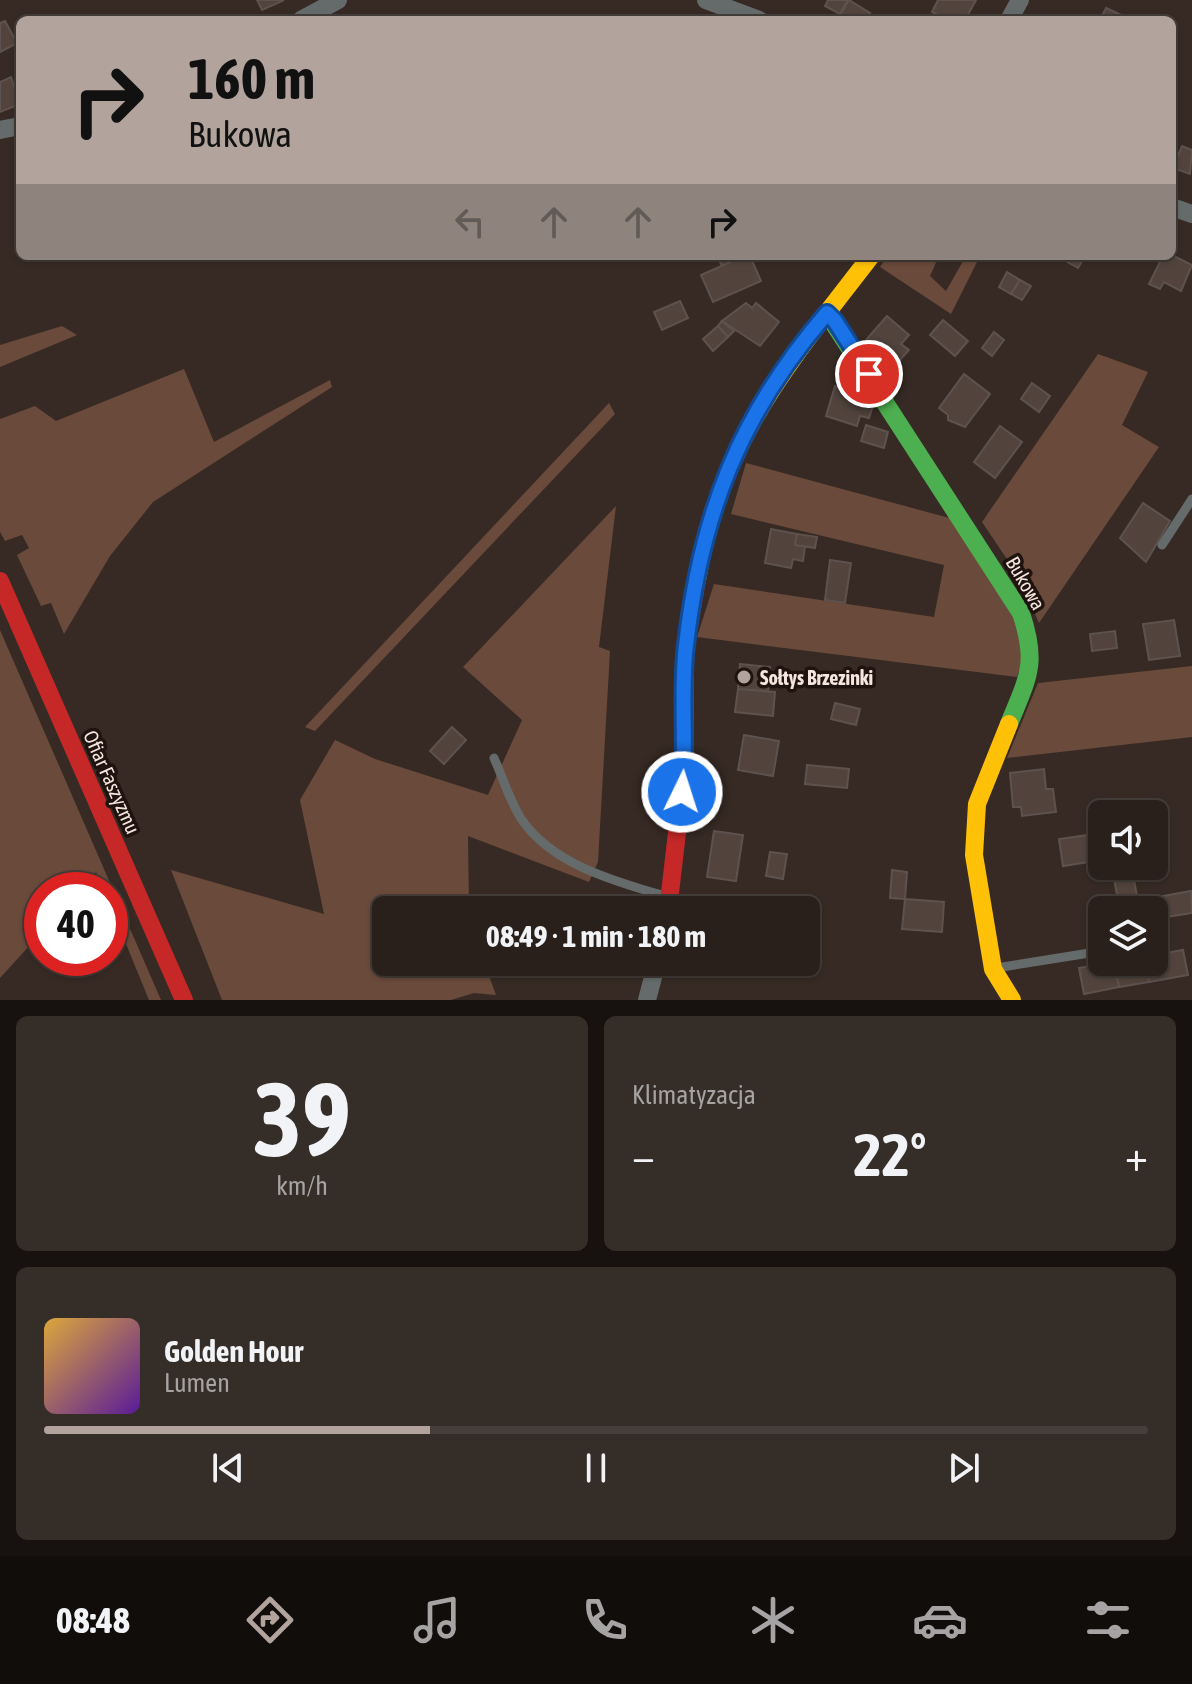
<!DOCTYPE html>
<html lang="pl">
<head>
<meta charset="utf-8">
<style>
  :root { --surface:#29201b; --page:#352d28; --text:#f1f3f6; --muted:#a5a3a3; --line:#453e3a; --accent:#b2a49d }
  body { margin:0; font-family:"Asap Condensed",sans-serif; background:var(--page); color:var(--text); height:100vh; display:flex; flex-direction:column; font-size:30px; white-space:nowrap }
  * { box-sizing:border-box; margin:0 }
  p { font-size:26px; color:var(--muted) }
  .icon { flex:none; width:44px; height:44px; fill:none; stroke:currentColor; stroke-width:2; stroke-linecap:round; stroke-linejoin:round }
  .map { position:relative; height:1000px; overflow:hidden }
  .drawer { display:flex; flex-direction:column; gap:16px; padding:16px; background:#17120f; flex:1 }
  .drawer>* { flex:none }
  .top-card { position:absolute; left:16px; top:16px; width:1160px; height:244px; border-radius:12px; box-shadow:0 2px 6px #0004,0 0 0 2px var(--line); background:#b2a49d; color:#111; overflow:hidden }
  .controls { position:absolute; left:1088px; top:800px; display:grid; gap:16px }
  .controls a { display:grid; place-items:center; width:80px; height:80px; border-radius:12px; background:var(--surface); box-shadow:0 2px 6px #0004,0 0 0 2px var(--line); font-size:40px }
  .speed { position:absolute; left:24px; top:872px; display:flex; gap:16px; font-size:40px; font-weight:700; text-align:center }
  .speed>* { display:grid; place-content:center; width:104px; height:104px; border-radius:50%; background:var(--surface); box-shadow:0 2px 6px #0004,0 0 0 2px var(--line); line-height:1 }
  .speed .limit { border:12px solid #d22; background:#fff; color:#111 }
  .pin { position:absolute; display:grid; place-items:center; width:68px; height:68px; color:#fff; margin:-34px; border:4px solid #fff; border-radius:50%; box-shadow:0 2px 8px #0007 }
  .me { position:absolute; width:88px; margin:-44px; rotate:4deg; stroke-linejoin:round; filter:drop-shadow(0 0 6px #0008) }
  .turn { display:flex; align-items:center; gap:28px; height:168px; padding:0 40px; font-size:36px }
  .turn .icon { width:104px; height:104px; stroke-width:2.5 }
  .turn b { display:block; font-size:56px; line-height:68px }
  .lanes { display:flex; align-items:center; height:76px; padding:0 40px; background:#0003; justify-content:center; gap:40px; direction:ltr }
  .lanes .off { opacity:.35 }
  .big { font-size:60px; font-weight:700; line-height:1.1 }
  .drawer .widget { flex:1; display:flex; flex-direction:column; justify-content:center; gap:12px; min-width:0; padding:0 28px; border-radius:12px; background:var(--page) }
  .drawer .dial { align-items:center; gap:0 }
  .dial b { font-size:104px; line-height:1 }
  .song { display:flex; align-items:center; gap:24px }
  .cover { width:96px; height:96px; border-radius:12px; background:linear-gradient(135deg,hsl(40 70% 55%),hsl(270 70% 35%)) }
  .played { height:8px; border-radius:4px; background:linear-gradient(90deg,var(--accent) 35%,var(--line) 35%) }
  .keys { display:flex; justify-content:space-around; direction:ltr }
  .heat { display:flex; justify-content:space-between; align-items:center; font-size:44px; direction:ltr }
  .drawer .tiles { flex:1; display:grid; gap:16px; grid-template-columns:1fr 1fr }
  .widget:last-child { grid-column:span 2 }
  .trip { position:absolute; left:372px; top:896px; width:448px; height:80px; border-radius:12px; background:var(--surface); box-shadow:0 2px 6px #0004,0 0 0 2px var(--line); font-weight:700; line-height:80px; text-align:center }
  .menu { display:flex; height:128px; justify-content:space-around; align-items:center; background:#100d0b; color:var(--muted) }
  .menu .icon { width:56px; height:56px }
  .menu .on { color:var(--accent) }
  .menu b { font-size:36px; color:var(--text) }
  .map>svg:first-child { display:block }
  .green { fill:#6a4a3b }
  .building { fill:#52443d; stroke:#5d524d; stroke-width:2 }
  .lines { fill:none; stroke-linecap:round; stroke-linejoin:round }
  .lane { stroke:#656b6b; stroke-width:9 }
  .street { stroke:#656b6b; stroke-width:18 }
  .fast { stroke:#4caf50; stroke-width:18 }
  .slow { stroke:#ffc107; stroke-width:18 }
  .jam { stroke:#c62828; stroke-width:18 }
  .route-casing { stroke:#114b97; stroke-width:20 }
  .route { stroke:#1a73e8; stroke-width:14 }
  .poi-dot { fill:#b2a49d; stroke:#1e130e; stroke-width:3 }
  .labels { text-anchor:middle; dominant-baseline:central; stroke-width:7; stroke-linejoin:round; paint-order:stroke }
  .street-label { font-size:20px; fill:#f5e5de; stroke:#1e130e }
  .poi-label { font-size:20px; font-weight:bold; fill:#f5e5de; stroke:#1e130e; text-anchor:start }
</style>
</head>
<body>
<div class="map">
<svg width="1192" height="1000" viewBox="0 0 1192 1000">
  <rect width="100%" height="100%" fill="#372a24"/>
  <!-- green -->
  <g class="green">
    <path d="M887,256H939L930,276L946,291L966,256H980L951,314L880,267Z"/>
    <path d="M62,326L77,335L0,367V345Z"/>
    <path d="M1098,354L1148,372L1122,425L1159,447L1039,623L1017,574L982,522Z"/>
    <path d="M184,369L214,442L330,380L332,387L153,502L110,556L64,634L51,603L41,606L17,555L29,548L22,535L5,541L0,532V419L35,406L56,421Z"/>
    <path d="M609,403L615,414L315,731L305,727Z"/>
    <path d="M746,463L953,519L1017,623L1024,657L1017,677L697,637L714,584L934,617L944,565L731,514Z"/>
    <path d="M616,506L599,647L610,651L598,862L589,882L468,836L469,910H386V962H484L496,995L474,993L451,1000H222L171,870L324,914L300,800L335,740L375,759L488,795L522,720L463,667Z"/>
    <path d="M0,630L161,1000H149L110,905V890H104L96,872L80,890H42V932L0,978Z"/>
    <path d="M1192,666V737L1007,758L1038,683Z"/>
  </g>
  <!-- building -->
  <g class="building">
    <path d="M257,0H284L262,10Z"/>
    <path d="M828,0H848L840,14L825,6Z"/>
    <path d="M849,0L870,13L865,20H849L840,15Z"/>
    <path d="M938,0H976L965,20H947L932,12Z"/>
    <path d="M1106,8L1132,20H1100Z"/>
    <path d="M5,21L17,43L0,52V23Z"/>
    <path d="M11,77L20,104L0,112V82Z"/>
    <path d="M1182,146L1192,150L1190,174L1173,168Z"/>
    <path d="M1172,255L1192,265L1181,291L1164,282L1160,289L1149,284L1163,256Z"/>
    <path d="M717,256H731L733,261L722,266Z"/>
    <path d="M744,256H750L761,281L713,302L701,275Z"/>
    <path d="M1057,256H1085L1078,268Z"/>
    <path d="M1007,272L1020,280L1011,294L999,287Z"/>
    <path d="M1020,280L1031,286L1022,300L1011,294Z"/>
    <path d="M680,301L688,318L662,330L654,312Z"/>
    <path d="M746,303L752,308L756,303L779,322L760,346L722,321Z"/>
    <path d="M887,316L909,335L901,344L909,350L900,360L893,353L888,359L866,340Z"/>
    <path d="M943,320L968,341L955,356L930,335Z"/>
    <path d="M722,321L734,331L728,337L718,326Z"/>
    <path d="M718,326L728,337L713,351L703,339Z"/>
    <path d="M994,332L1004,340L992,356L982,348Z"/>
    <path d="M964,374L990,394L965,427L948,420V415L939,408Z"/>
    <path d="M1032,383L1050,396L1039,412L1021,399Z"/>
    <path d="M835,386L867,395L864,403L873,406L869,418L860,416L857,426L826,416Z"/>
    <path d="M866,425L888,432L884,448L861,441Z"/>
    <path d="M1000,426L1022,442L995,478L974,462Z"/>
    <path d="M1143,503L1170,521L1146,562L1120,538Z"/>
    <path d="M771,529L797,534L795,545L805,546L803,561L793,559L791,568L765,563Z"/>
    <path d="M797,534L817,537L815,548L795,545Z"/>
    <path d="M830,560L851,563L845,603L825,600Z"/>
    <path d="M1174,620L1180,656L1149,660L1143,624Z"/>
    <path d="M1115,631L1117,648L1092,651L1090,634Z"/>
    <path d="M740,664L770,667L768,692L738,689Z"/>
    <path d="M738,689L775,692L773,716L735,712Z"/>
    <path d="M835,703L860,709L856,725L831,719Z"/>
    <path d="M452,727L466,740L444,764L430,751Z"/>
    <path d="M744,735L779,741L773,776L738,770Z"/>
    <path d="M807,765L849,769L847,788L805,784Z"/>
    <path d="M1044,769L1046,789H1053L1056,812L1022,816L1021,807H1013L1010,773Z"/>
    <path d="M714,831L743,835L736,881L707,877Z"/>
    <path d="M1102,833V860L1063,866L1059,839Z"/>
    <path d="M770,852L787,854L783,879L766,876Z"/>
    <path d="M892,870L907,872L905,899L890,898Z"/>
    <path d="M1133,875L1137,896L1118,900L1114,879Z"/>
    <path d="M1191,891L1192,913L1160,918L1157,897Z"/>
    <path d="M905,899L944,902L942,932L902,929Z"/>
    <path d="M1183,950L1188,975L1149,982L1145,962H1154V955Z"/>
    <path d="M1114,962L1119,987L1084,994L1079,968Z"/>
    <path d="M1146,965L1149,982L1119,987L1116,971Z"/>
  </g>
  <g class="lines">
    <!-- lane -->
    <g class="lane">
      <path d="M1162,545L1192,499"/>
      <path d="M494,758C503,778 510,802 522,820C554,866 618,882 668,897"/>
      <path d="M996,968L1102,951"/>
    </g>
    <!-- street -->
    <g class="street">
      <path d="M706,0L759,20"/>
      <path d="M301,20L338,0"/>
      <path d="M1009,20L1020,0"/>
      <path d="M0,130L20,126"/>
      <path d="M1172,207L1192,214"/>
      <path d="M647,1000L657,962"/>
    </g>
    <!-- fast -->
    <path class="fast" d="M827,313L1021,613C1038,664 1028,677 1009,724"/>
    <!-- slow -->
    <g class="slow">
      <path d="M697,580C721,439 787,365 871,256"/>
      <path d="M1009,724L977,804L974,855L993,969L1012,1000"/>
    </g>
    <!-- jam -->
    <g class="jam">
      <path d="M0,581L184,1000"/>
      <path d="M668,910L685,764V648L697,580"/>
    </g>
  </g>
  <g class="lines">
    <!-- route casing -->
    <g class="route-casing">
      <path id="route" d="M682,792C687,743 680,693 686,645C701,514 740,414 827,313L835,321L869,374"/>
    </g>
    <!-- route -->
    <use href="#route" class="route"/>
  </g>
  <!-- markers -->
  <circle class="poi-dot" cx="744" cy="677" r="8"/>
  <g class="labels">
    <!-- street labels -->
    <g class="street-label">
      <text transform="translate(1026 583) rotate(60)">Bukowa</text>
      <text transform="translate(112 782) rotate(66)">Ofiar Faszyzmu</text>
    </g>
    <!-- poi labels -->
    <g class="poi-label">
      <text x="760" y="677">Sołtys Brzezinki</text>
    </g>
  </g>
</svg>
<div class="controls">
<a><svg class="icon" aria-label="sound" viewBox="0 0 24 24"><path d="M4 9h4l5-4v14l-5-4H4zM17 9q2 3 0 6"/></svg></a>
<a><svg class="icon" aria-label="layers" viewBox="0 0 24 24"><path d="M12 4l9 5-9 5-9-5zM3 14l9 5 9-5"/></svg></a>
</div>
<div class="speed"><div class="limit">40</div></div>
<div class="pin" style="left:869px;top:374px;background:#d93025"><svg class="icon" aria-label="arrive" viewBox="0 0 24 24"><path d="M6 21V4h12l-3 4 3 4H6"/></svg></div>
<svg class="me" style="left:682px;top:792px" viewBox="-20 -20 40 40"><circle r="17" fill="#1a73e8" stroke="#fff" stroke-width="3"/><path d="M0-11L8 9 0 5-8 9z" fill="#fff"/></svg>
<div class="trip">08:49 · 1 min · 180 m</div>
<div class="top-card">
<div class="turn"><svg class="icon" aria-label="right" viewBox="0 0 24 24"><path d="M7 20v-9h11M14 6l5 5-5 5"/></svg><div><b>160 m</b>Bukowa</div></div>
<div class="lanes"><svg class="icon off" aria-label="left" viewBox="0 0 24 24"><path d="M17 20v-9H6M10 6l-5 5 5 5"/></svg><svg class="icon off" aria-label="ahead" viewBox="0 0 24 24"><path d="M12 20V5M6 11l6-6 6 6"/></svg><svg class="icon off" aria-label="ahead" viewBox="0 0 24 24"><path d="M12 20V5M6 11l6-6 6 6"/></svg><svg class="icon" aria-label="right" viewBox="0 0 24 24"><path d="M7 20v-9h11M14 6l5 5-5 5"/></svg></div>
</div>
</div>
<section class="drawer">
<div class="tiles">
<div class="widget dial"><b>39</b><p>km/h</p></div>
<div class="widget"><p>Klimatyzacja</p>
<div class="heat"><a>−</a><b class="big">22°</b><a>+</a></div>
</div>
<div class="widget">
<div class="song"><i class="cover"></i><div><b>Golden Hour</b><p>Lumen</p></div></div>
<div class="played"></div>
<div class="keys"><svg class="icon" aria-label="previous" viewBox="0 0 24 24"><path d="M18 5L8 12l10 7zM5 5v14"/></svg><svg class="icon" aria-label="pause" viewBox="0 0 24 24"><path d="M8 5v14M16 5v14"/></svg><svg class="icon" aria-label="next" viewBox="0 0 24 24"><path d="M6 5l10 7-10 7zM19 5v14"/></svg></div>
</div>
</div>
</section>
<nav class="menu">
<b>08:48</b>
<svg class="icon on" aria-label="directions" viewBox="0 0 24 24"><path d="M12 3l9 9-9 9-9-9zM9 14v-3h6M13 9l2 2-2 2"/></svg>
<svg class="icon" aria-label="music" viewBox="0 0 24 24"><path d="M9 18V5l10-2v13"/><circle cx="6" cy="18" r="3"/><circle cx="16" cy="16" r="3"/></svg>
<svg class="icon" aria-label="phone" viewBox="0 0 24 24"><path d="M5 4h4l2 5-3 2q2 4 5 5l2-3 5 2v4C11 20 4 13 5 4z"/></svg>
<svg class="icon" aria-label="climate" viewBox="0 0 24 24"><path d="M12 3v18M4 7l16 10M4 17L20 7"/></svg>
<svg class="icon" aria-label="car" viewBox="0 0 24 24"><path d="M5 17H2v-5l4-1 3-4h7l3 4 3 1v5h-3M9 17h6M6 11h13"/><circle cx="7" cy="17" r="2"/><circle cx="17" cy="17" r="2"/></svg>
<svg class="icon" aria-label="filters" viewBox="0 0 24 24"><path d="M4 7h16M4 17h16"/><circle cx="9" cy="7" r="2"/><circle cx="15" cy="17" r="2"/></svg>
</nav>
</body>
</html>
